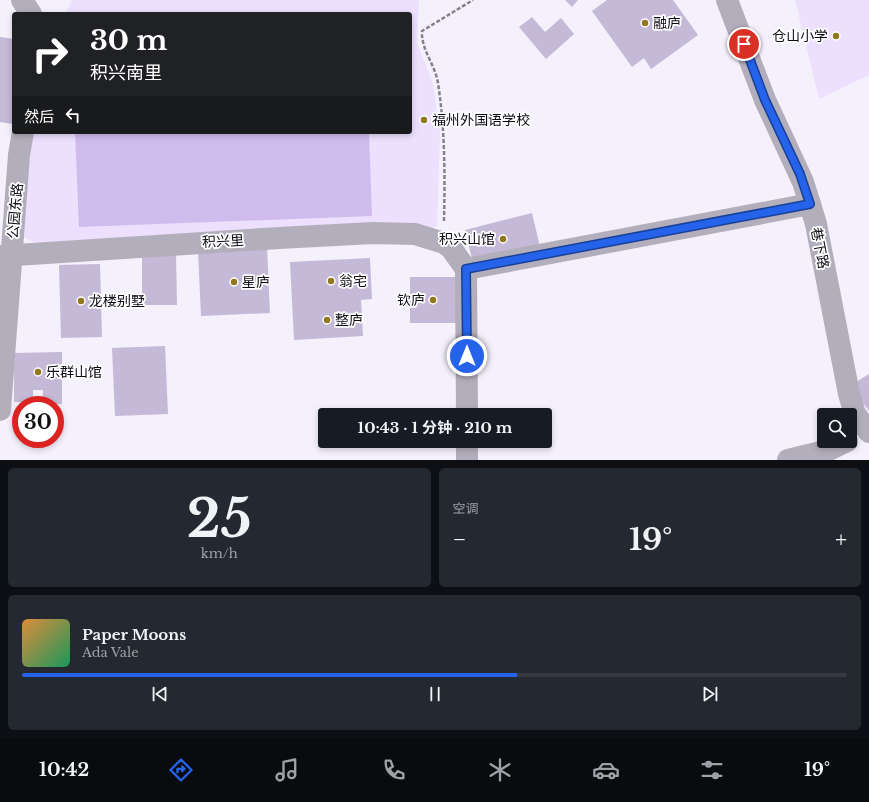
<!DOCTYPE html>
<html lang="zh">
<head>
<meta charset="utf-8">
<style>
  :root { --surface:#171b24; --page:#242831; --text:#f1f3f6; --muted:#9ea1a6; --line:#363941; --accent:#2563eb }
  body { margin:0; font-family:"Libre Baskerville","Noto Sans SC",serif; background:var(--page); color:var(--text); height:100vh; display:flex; flex-direction:column; font-size:15px; white-space:nowrap }
  * { box-sizing:border-box; margin:0 }
  p { font-size:13px; color:var(--muted) }
  .icon { flex:none; width:22px; height:22px; fill:none; stroke:currentColor; stroke-width:2; stroke-linecap:round; stroke-linejoin:round }
  .map { position:relative; height:460px; overflow:hidden }
  .details { display:flex; flex-direction:column; gap:8px; padding:8px; background:#0d0f14; flex:1 }
  .details>* { flex:none }
  .guide { position:absolute; left:12px; top:12px; width:400px; height:122px; border-radius:4px; box-shadow:0 2px 6px #0003; background:#202124; color:#fff; overflow:hidden }
  .controls { position:absolute; left:817px; top:408px; display:grid; gap:8px }
  .controls a { display:grid; place-items:center; width:40px; height:40px; border-radius:4px; background:var(--surface); box-shadow:0 2px 6px #0003; font-size:20px }
  .speed { position:absolute; left:12px; top:396px; display:flex; gap:8px; font-size:20px; font-weight:700; text-align:center }
  .speed>* { display:grid; place-content:center; width:52px; height:52px; border-radius:50%; background:var(--surface); box-shadow:0 2px 6px #0003; line-height:1 }
  .speed .limit { border:6px solid #d22; background:#fff; color:#111 }
  .pin { position:absolute; display:grid; place-items:center; width:34px; height:34px; color:#fff; margin:-17px; border:2px solid #fff; border-radius:50%; box-shadow:0 1px 4px #0007 }
  .me { position:absolute; width:44px; margin:-22px; rotate:0deg; stroke-linejoin:round; filter:drop-shadow(0 0 3px #0008) }
  .turn { display:flex; align-items:center; gap:14px; height:84px; padding:0 12px; font-size:18px }
  .turn .icon { width:52px; height:52px; stroke-width:2.5 }
  .turn b { display:block; font-size:28px; line-height:34px }
  .then { display:flex; align-items:center; height:38px; padding:0 12px; background:#0003; gap:8px; font-size:15px }
  .big { font-size:30px; font-weight:700; line-height:1.1 }
  .details .tile { flex:1; display:flex; flex-direction:column; justify-content:center; gap:6px; min-width:0; padding:0 14px; border-radius:6px; background:var(--page) }
  .details .dial { align-items:center; gap:0 }
  .dial b { font-size:52px; line-height:1 }
  .song { display:flex; align-items:center; gap:12px }
  .cover { width:48px; height:48px; border-radius:6px; background:linear-gradient(135deg,hsl(30 70% 55%),hsl(150 70% 35%)) }
  .played { height:4px; border-radius:2px; background:linear-gradient(90deg,var(--accent) 60%,var(--line) 60%) }
  .keys { display:flex; justify-content:space-around; direction:ltr }
  .heat { display:flex; justify-content:space-between; align-items:center; font-size:22px; direction:ltr }
  .details .tiles { flex:1; display:grid; gap:8px; grid-template-columns:1fr 1fr }
  .tile:last-child { grid-column:span 2 }
  .trip { position:absolute; left:318px; top:408px; width:234px; height:40px; border-radius:4px; background:var(--surface); box-shadow:0 2px 6px #0003; font-weight:700; line-height:40px; text-align:center }
  .menu { display:flex; height:64px; justify-content:space-around; align-items:center; background:#090b0e; color:var(--muted) }
  .menu .icon { width:28px; height:28px }
  .menu .selected { color:var(--accent) }
  .menu b { font-size:18px; color:var(--text) }
  .map>svg:first-child { display:block }
  .built { fill:#ece0fe }
  .green { fill:#cfbced }
  .building { fill:#c4b9d6 }
  .lines { fill:none; stroke-linecap:round; stroke-linejoin:round }
  .path { stroke:#85818c; stroke-width:2.5; stroke-dasharray:4 2; stroke-linecap:butt }
  .minor { stroke:#b3aebb; stroke-width:22 }
  .route-casing { stroke:#184099; stroke-width:10 }
  .route { stroke:#2563eb; stroke-width:7 }
  .poi-dot { fill:#91781e; stroke:#fff; stroke-width:1.5 }
  .labels { text-anchor:middle; dominant-baseline:central; stroke-width:3.5; stroke-linejoin:round; paint-order:stroke }
  .poi-label { font-size:14px; fill:#0e0a14; stroke:#fff; text-anchor:start }
  .street-label { font-size:14px; fill:#0e0a14; stroke:#fff }
</style>
</head>
<body>
<div class="map">
<svg width="869" height="460" viewBox="0 0 869 460">
  <rect width="100%" height="100%" fill="#f4f0fc"/>
  <!-- built -->
  <g class="built">
    <path d="M72,0H419L417,42L433,84L440,133L437,227L38,244L21,236L29,132H410V14H65Z"/>
    <path d="M795,0H869V75L819,99Z"/>
  </g>
  <!-- green -->
  <path class="green" d="M75,132H369L372,216L79,227Z"/>
  <!-- building -->
  <g class="building">
    <path d="M565,0H578L572,7Z"/>
    <path d="M607,0H673L698,35L651,69L644,58L632,67L592,11Z"/>
    <path d="M532,17L545,32L561,18L574,34L546,59L519,27Z"/>
    <path d="M0,37L14,39V113L12,124L0,122Z"/>
    <path d="M532,213L540,247L473,263L465,230Z"/>
    <path d="M267,247L270,313L201,316L198,251Z"/>
    <path d="M142,253H176L177,305H142Z"/>
    <path d="M370,258L372,299L361,300L363,336L294,340L290,262Z"/>
    <path d="M100,264L102,337L61,338L59,265Z"/>
    <path d="M410,277H457L456,323H410Z"/>
    <path d="M165,346L168,414L115,416L112,348Z"/>
    <path d="M62,352V404H43V390H33V402H14V353Z"/>
    <path d="M869,374V411L860,399L856,382Z"/>
  </g>
  <g class="lines">
    <!-- path -->
    <path class="path" d="M444,221C445,174 445,129 438,83C435,64 421,50 422,31L473,0"/>
    <!-- minor -->
    <g class="minor">
      <path d="M22,0L31,14"/>
      <path d="M727,0L765,100L803,182L810,204L816,224L849,394L855,414L869,432"/>
      <path d="M0,256L279,238L373,233L415,234L444,243L451,248L466,269"/>
      <path d="M466,269L810,204"/>
      <path d="M466,269L467,415"/>
      <path d="M0,410L19,155L23,132"/>
      <path d="M467,441V460"/>
      <path d="M788,460L829,450L847,441"/>
    </g>
  </g>
  <g class="lines">
    <!-- route casing -->
    <g class="route-casing">
      <path id="route" d="M467,356L466,269L810,204L800,174L765,100L744,44"/>
    </g>
    <!-- route -->
    <use href="#route" class="route"/>
  </g>
  <!-- markers -->
  <g class="poi-dot">
    <circle cx="645" cy="23" r="4"/>
    <circle cx="836" cy="36" r="4"/>
    <circle cx="424" cy="120" r="4"/>
    <circle cx="503" cy="239" r="4"/>
    <circle cx="331" cy="281" r="4"/>
    <circle cx="234" cy="282" r="4"/>
    <circle cx="433" cy="300" r="4"/>
    <circle cx="81" cy="301" r="4"/>
    <circle cx="327" cy="320" r="4"/>
    <circle cx="38" cy="372" r="4"/>
  </g>
  <g class="labels">
    <!-- poi labels -->
    <g class="poi-label">
      <text x="653" y="23">融庐</text>
      <text x="828" y="36" text-anchor="end">仓山小学</text>
      <text x="432" y="120">福州外国语学校</text>
      <text x="495" y="239" text-anchor="end">积兴山馆</text>
      <text x="339" y="281">翁宅</text>
      <text x="242" y="282">星庐</text>
      <text x="425" y="300" text-anchor="end">钦庐</text>
      <text x="89" y="301">龙楼别墅</text>
      <text x="335" y="320">整庐</text>
      <text x="46" y="372">乐群山馆</text>
    </g>
    <!-- street labels -->
    <g class="street-label">
      <text transform="translate(15 211) rotate(-85)">公园东路</text>
      <text transform="translate(223 241) rotate(-3)">积兴里</text>
      <text transform="translate(820 248) rotate(79)">巷下路</text>
    </g>
  </g>
</svg>
<div class="controls">
<a><svg class="icon" aria-label="search" viewBox="0 0 24 24"><circle cx="10" cy="10" r="6"/><path d="M15 15l6 6"/></svg></a>
</div>
<div class="speed"><div class="limit">30</div></div>
<div class="pin" style="left:744px;top:44px;background:#d93025"><svg class="icon" aria-label="arrive" viewBox="0 0 24 24"><path d="M6 21V4h12l-3 4 3 4H6"/></svg></div>
<svg class="me" style="left:467px;top:356px" viewBox="-20 -20 40 40"><circle r="17" fill="#2563eb" stroke="#fff" stroke-width="3"/><path d="M0-11L8 9 0 5-8 9z" fill="#fff"/></svg>
<div class="trip">10:43 · 1 分钟 · 210 m</div>
<div class="guide">
<div class="turn"><svg class="icon" aria-label="right" viewBox="0 0 24 24"><path d="M7 20v-9h11M14 6l5 5-5 5"/></svg><div><b>30 m</b>积兴南里</div></div>
<div class="then">然后<svg class="icon" aria-label="left" viewBox="0 0 24 24"><path d="M17 20v-9H6M10 6l-5 5 5 5"/></svg></div>
</div>
</div>
<section class="details">
<div class="tiles">
<div class="tile dial"><b>25</b><p>km/h</p></div>
<div class="tile"><p>空调</p>
<div class="heat"><a>−</a><b class="big">19°</b><a>+</a></div>
</div>
<div class="tile">
<div class="song"><i class="cover"></i><div><b>Paper Moons</b><p>Ada Vale</p></div></div>
<div class="played"></div>
<div class="keys"><svg class="icon" aria-label="previous" viewBox="0 0 24 24"><path d="M18 5L8 12l10 7zM5 5v14"/></svg><svg class="icon" aria-label="pause" viewBox="0 0 24 24"><path d="M8 5v14M16 5v14"/></svg><svg class="icon" aria-label="next" viewBox="0 0 24 24"><path d="M6 5l10 7-10 7zM19 5v14"/></svg></div>
</div>
</div>
</section>
<nav class="menu">
<b>10:42</b>
<svg class="icon selected" aria-label="directions" viewBox="0 0 24 24"><path d="M12 3l9 9-9 9-9-9zM9 14v-3h6M13 9l2 2-2 2"/></svg>
<svg class="icon" aria-label="music" viewBox="0 0 24 24"><path d="M9 18V5l10-2v13"/><circle cx="6" cy="18" r="3"/><circle cx="16" cy="16" r="3"/></svg>
<svg class="icon" aria-label="phone" viewBox="0 0 24 24"><path d="M5 4h4l2 5-3 2q2 4 5 5l2-3 5 2v4C11 20 4 13 5 4z"/></svg>
<svg class="icon" aria-label="climate" viewBox="0 0 24 24"><path d="M12 3v18M4 7l16 10M4 17L20 7"/></svg>
<svg class="icon" aria-label="car" viewBox="0 0 24 24"><path d="M5 17H2v-5l4-1 3-4h7l3 4 3 1v5h-3M9 17h6M6 11h13"/><circle cx="7" cy="17" r="2"/><circle cx="17" cy="17" r="2"/></svg>
<svg class="icon" aria-label="filters" viewBox="0 0 24 24"><path d="M4 7h16M4 17h16"/><circle cx="9" cy="7" r="2"/><circle cx="15" cy="17" r="2"/></svg>
<b>19°</b>
</nav>
</body>
</html>
